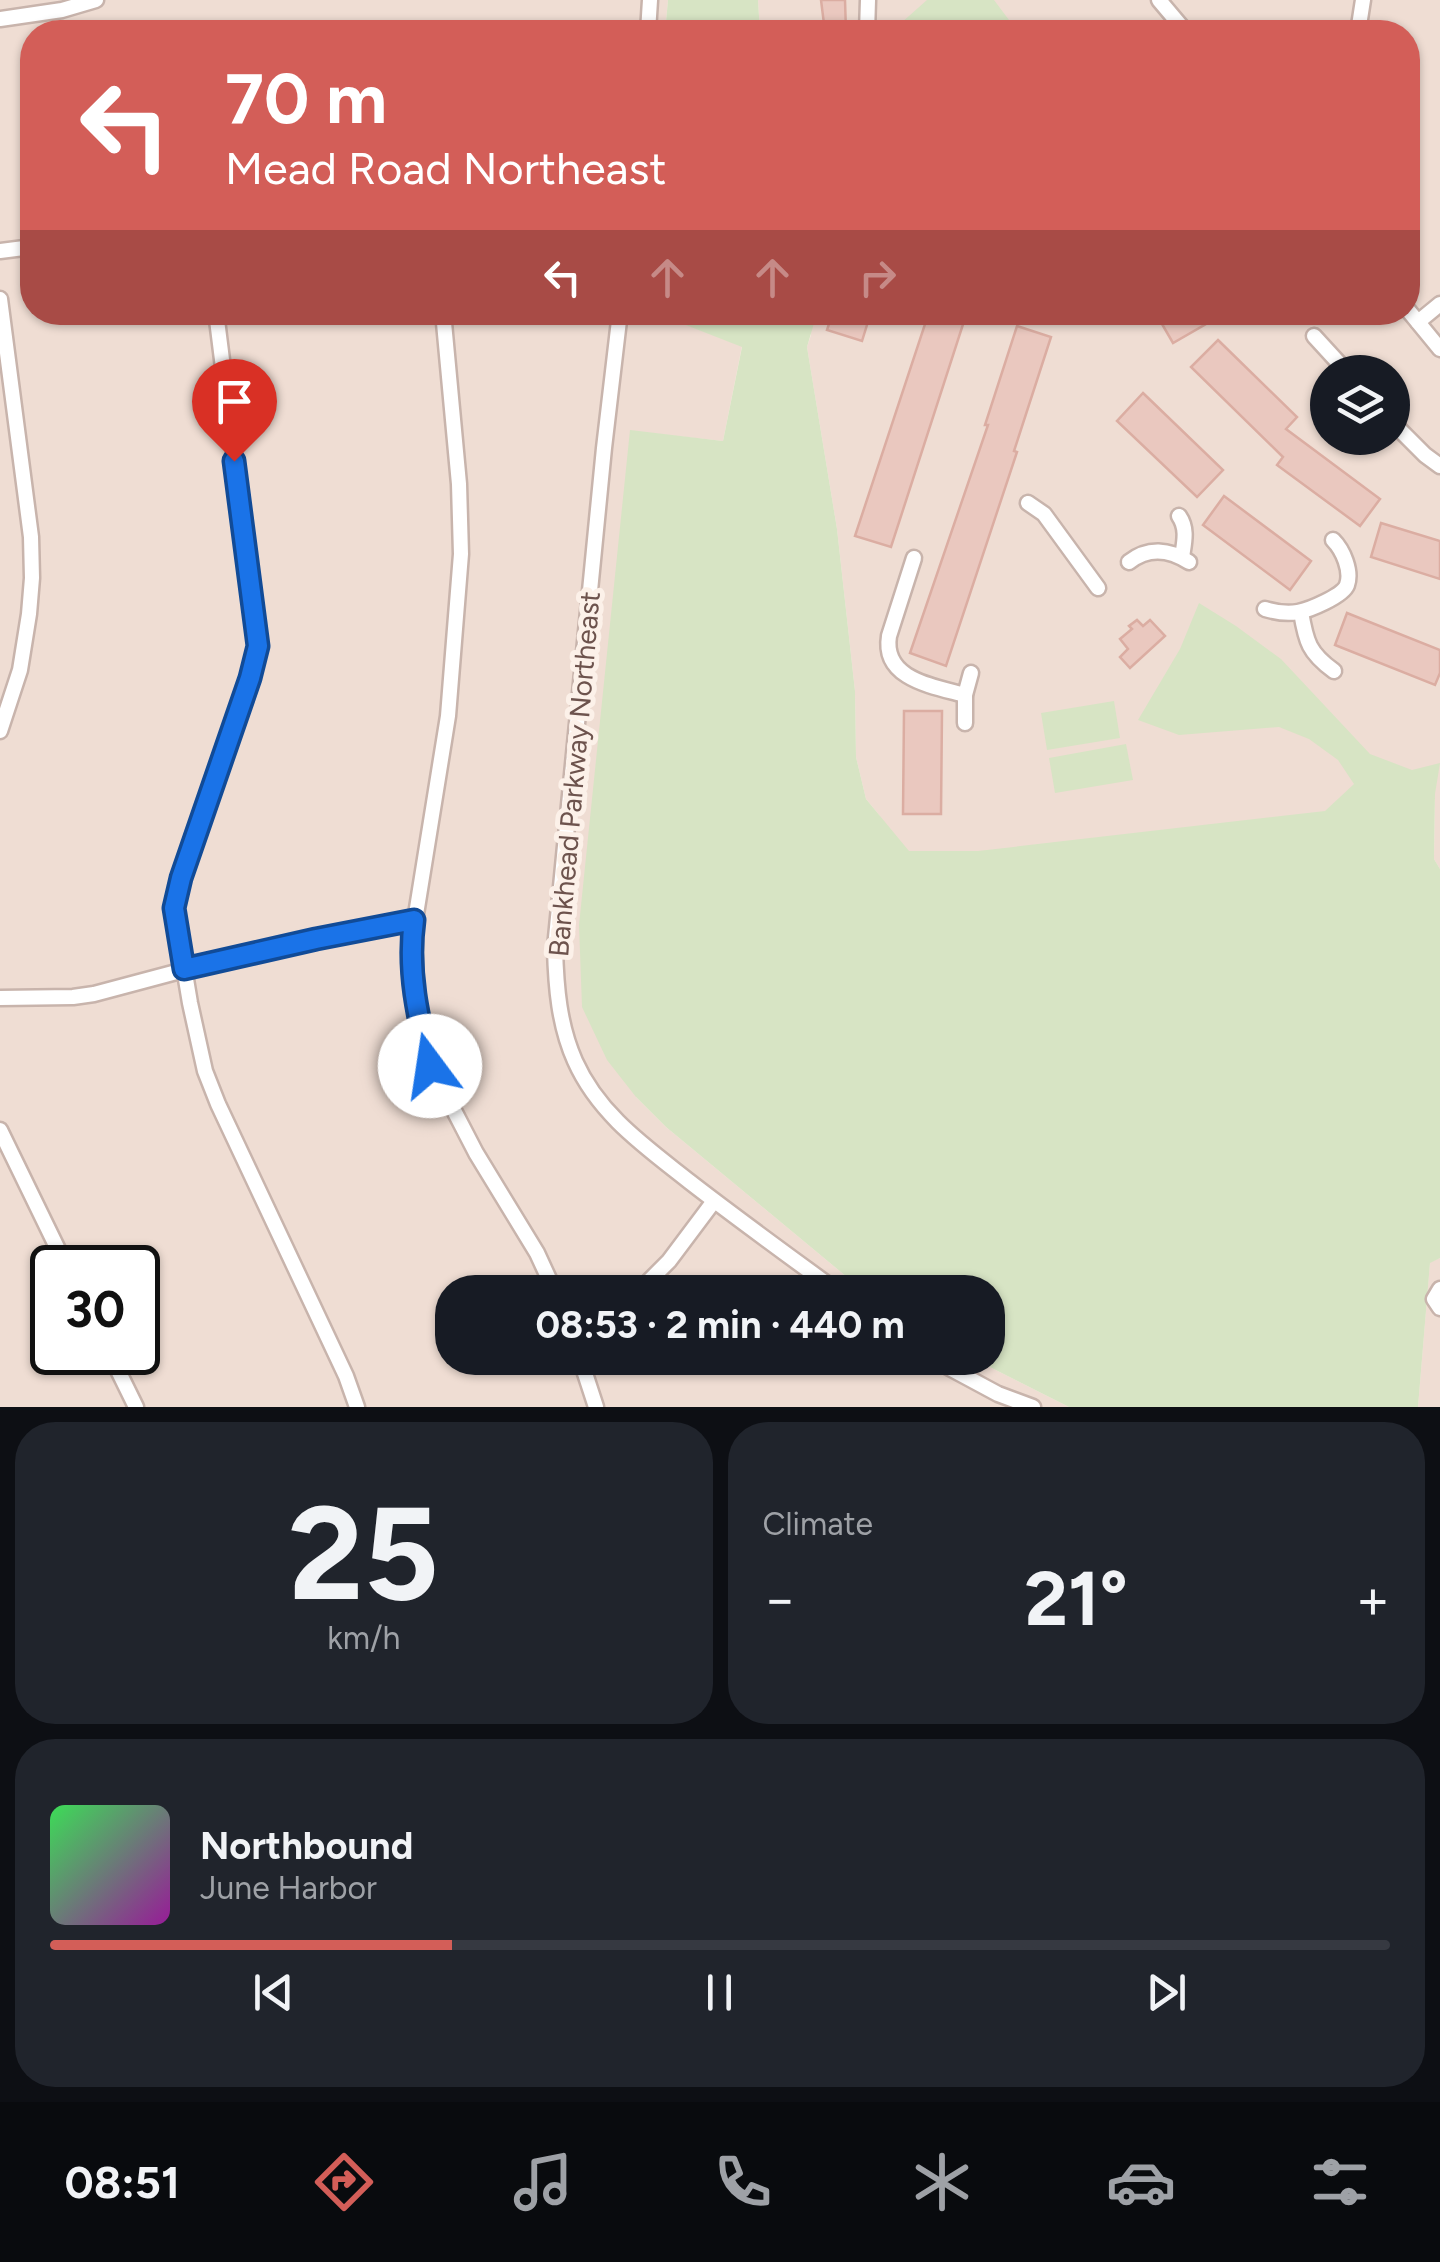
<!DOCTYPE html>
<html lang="en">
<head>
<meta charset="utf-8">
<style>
  :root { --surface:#171b24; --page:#20242c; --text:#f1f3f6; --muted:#9ea1a6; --line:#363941; --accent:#d35e58 }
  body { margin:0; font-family:Figtree,sans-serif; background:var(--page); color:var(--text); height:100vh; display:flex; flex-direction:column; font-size:38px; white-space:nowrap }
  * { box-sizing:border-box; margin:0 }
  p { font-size:32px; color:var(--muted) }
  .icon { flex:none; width:55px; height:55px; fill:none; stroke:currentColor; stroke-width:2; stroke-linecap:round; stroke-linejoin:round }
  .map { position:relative; height:1407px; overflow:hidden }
  .sheet { display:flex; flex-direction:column; gap:15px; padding:15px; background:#0d0f14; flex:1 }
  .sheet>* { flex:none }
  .banner { position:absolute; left:20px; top:20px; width:1400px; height:305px; border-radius:40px; box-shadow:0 2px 8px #0004; background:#d35e58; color:#fff; overflow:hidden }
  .tools { position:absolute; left:1310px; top:355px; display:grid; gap:20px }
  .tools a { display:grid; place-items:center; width:100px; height:100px; border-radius:50%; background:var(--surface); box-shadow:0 2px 8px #0004; font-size:50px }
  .speed { position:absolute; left:30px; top:1245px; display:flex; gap:20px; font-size:50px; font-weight:700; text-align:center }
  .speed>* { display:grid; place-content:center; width:130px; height:130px; border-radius:50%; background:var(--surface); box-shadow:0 2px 8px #0004; line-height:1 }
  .speed .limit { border:5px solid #111; border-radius:15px; background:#fff; color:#111 }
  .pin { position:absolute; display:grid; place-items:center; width:85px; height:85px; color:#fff; margin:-102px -42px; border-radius:50% 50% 50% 0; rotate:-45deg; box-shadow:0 0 10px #0007 }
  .pin .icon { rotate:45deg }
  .me { position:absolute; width:110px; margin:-55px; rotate:346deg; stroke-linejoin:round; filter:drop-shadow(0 0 8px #0008) }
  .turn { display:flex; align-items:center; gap:35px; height:210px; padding:0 40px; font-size:45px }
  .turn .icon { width:130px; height:130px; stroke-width:2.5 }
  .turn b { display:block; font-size:70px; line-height:85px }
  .lanes { display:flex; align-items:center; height:95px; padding:0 40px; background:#0003; justify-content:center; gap:50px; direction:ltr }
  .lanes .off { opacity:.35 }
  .big { font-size:75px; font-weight:700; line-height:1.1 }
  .sheet .card { flex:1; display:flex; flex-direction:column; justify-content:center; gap:15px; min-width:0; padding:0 35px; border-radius:40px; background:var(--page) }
  .sheet .dial { align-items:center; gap:0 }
  .dial b { font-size:130px; line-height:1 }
  .song { display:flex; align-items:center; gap:30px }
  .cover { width:120px; height:120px; border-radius:15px; background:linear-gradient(135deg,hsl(130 70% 55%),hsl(300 70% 35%)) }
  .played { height:10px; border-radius:5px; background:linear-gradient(90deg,var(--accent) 30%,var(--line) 30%) }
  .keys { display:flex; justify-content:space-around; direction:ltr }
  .heat { display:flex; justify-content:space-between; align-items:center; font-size:55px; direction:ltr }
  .sheet .tiles { flex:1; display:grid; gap:15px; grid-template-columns:1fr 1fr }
  .card:last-child { grid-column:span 2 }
  .trip { position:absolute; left:435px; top:1275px; width:570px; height:100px; border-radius:40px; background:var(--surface); box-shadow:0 2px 8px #0004; font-weight:700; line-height:100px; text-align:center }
  .menu { display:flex; height:160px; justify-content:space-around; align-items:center; background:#090b0e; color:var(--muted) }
  .menu .icon { width:70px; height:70px }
  .menu .active { color:var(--accent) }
  .menu b { font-size:45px; color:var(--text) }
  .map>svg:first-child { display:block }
  .residential { fill:#efddd3; fill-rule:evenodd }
  .green { fill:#d7e4c4 }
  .building { fill:#eac8bf; stroke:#dbada2; stroke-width:2.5 }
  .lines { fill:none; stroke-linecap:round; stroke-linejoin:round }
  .minor-casing { stroke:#c8b4ac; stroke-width:19 }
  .minor { stroke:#fff; stroke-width:14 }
  .route-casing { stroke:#114b97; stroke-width:25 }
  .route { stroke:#1a73e8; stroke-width:18 }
  .labels { text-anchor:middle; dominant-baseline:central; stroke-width:10; stroke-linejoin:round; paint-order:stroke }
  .street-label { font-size:28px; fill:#6d534d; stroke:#fcf1e9 }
</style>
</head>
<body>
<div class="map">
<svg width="1440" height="1407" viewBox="0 0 1440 1407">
  <rect width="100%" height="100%" fill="#f9ede3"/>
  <!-- residential -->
  <g class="residential">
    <path d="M0,0H668L665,32H32V312L655,313L742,346L723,441L630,431L636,1097L666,1127L865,1292H452V1358H972L1069,1407H0ZM52,1268H138V1352H52Z"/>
    <path d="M758,0H1440V869L1434,859L1435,799L887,865L880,816L866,799L856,757L855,691L837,529L807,347L811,335L807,313L1408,312V32H760ZM1328,372H1392V438H1328Z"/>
    <path d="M1440,1258V1407H1418L1430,1262Z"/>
  </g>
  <!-- green -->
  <g class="green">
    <path d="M668,0H758L760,32H665Z"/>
    <path d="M927,0H994L1018,32H891Z"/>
    <path d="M655,313H817L807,347L837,529L855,691L856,757L866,799L909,851H978L1325,811L1354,784L1338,760L1309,739L1279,727L1179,735L1138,720L1180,649L1199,603L1236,626L1281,659L1370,754L1412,770L1440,763L1435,794L1434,859L1440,869V1258L1430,1263L1418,1407H1069L972,1358H988V1292H865L666,1127L636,1097L607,1060L582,1007L579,925L630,430L723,441L742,347Z"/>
    <path d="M1114,701L1120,738L1047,750L1041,713Z"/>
    <path d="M1126,744L1133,780L1055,793L1049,758Z"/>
  </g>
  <!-- building -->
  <g class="building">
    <path d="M821,0H845L846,32H825Z"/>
    <path d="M833,312H871L862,341L827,330Z"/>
    <path d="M929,312H967L891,547L855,536Z"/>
    <path d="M1155,312H1199L1206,324L1173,343Z"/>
    <path d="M1017,326L1051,337L1014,451L1017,452L946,666L910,653L988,425H985Z"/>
    <path d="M1218,340L1297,417L1286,429L1380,499L1360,526L1277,465L1283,457L1191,367Z"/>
    <path d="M1143,393L1223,470L1197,497L1117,421Z"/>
    <path d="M1224,496L1311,561L1290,590L1203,525Z"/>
    <path d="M1381,523L1440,541V579L1371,557Z"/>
    <path d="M1347,613L1440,650V673L1435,685L1335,645Z"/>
    <path d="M1137,620L1143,626L1150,620L1165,636L1130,668L1120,657L1128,649L1120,639L1132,629L1129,626Z"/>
    <path d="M904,711H942L941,814H903Z"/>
  </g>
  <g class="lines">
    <!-- minor casing -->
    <g class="minor-casing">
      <g id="minor">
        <path d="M1159,0L1186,32"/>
        <path d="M0,19L62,10L96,0"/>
        <path d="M648,32L650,0"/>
        <path d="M867,32L868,0"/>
        <path d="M1358,32L1363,0"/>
        <path d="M0,251L32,247"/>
        <path d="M0,299L31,537L32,578L29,614L20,670L0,731"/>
        <path d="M1408,310L1440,349"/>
        <path d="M216,312L258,646L250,678L181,878L174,908L190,1003L205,1071L218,1104L346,1376L357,1407"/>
        <path d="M443,312L459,484L461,554L448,716L413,933L412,980L418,1018L431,1066L476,1153L537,1253L555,1292"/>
        <path d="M620,312L604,448L555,948C556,987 559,1025 575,1061C599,1115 646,1147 690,1182C739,1220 789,1256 838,1292"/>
        <path d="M1418,322L1440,304"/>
        <path d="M1314,336L1347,372"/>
        <path d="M1392,422L1425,455L1440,466"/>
        <path d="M1028,503L1044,514L1098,588"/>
        <path d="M1179,516C1188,529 1184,543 1182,557"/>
        <path d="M914,558L889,636C882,679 932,686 965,695"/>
        <path d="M1129,562C1148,547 1169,549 1189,562"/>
        <path d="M1265,609C1275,612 1287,614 1298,612C1309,610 1343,596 1347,585C1352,571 1343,550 1333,540"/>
        <path d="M1301,612C1306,642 1309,653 1334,671"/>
        <path d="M965,723V695L971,673"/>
        <path d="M0,998L73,997L94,994L229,958L414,920"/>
        <path d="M0,1130L67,1268"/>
        <path d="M1440,1289L1434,1299L1440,1308"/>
        <path d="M638,1292L669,1261L714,1201"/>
        <path d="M109,1352L136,1407"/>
        <path d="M580,1358L596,1407"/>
        <path d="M931,1358L998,1394L1033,1407"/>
      </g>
    </g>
    <!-- minor -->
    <use href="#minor" class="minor"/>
  </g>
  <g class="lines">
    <!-- route casing -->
    <g class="route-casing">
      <path id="route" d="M234,461L258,646L250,678L181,878L174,908L184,969L316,939L414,920C407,971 418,1018 430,1066"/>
    </g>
    <!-- route -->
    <use href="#route" class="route"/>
  </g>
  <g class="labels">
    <!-- street labels -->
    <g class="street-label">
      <text transform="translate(574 774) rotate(-85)">Bankhead Parkway Northeast</text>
    </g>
  </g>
</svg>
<div class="tools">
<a><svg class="icon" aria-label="layers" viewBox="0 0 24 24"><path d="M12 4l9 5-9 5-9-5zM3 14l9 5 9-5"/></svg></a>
</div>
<div class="speed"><div class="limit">30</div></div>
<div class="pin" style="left:234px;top:461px;background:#d93025"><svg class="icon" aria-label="arrive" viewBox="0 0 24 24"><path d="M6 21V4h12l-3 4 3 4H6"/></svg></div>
<svg class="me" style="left:430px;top:1066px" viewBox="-20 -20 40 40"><circle r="19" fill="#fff"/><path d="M0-13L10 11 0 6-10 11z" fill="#1a73e8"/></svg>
<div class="trip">08:53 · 2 min · 440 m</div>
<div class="banner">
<div class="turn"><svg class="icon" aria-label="left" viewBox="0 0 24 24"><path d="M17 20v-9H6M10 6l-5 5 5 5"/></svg><div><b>70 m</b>Mead Road Northeast</div></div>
<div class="lanes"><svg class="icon" aria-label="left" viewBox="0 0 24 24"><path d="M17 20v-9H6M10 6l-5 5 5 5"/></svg><svg class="icon off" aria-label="ahead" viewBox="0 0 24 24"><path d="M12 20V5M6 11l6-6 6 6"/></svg><svg class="icon off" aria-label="ahead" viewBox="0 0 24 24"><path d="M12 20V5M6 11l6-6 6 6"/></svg><svg class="icon off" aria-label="right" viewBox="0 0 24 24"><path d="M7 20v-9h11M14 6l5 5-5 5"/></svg></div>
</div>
</div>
<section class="sheet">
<div class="tiles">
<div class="card dial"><b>25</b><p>km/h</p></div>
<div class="card"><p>Climate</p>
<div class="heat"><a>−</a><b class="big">21°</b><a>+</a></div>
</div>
<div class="card">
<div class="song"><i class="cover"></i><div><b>Northbound</b><p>June Harbor</p></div></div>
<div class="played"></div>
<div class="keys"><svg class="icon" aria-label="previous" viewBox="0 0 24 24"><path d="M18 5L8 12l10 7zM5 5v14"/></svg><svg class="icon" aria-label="pause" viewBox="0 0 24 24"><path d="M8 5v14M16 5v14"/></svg><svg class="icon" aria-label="next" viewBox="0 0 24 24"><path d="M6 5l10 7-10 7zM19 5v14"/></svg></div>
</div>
</div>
</section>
<nav class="menu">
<b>08:51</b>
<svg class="icon active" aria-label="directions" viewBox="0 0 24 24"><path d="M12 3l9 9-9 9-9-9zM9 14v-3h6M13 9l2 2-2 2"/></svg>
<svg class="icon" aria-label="music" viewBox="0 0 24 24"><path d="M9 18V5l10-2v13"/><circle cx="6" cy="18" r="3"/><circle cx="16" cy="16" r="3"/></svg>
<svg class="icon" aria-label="phone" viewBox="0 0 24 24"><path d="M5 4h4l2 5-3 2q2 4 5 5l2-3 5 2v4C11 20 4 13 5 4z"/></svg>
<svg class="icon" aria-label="climate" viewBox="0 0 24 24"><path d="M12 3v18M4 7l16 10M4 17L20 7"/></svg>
<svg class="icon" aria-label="car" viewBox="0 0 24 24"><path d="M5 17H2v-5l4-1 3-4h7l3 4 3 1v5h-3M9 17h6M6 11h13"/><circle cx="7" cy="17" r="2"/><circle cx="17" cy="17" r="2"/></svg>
<svg class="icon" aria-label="filters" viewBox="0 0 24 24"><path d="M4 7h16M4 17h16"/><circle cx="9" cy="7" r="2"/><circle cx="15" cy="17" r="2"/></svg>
</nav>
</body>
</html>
